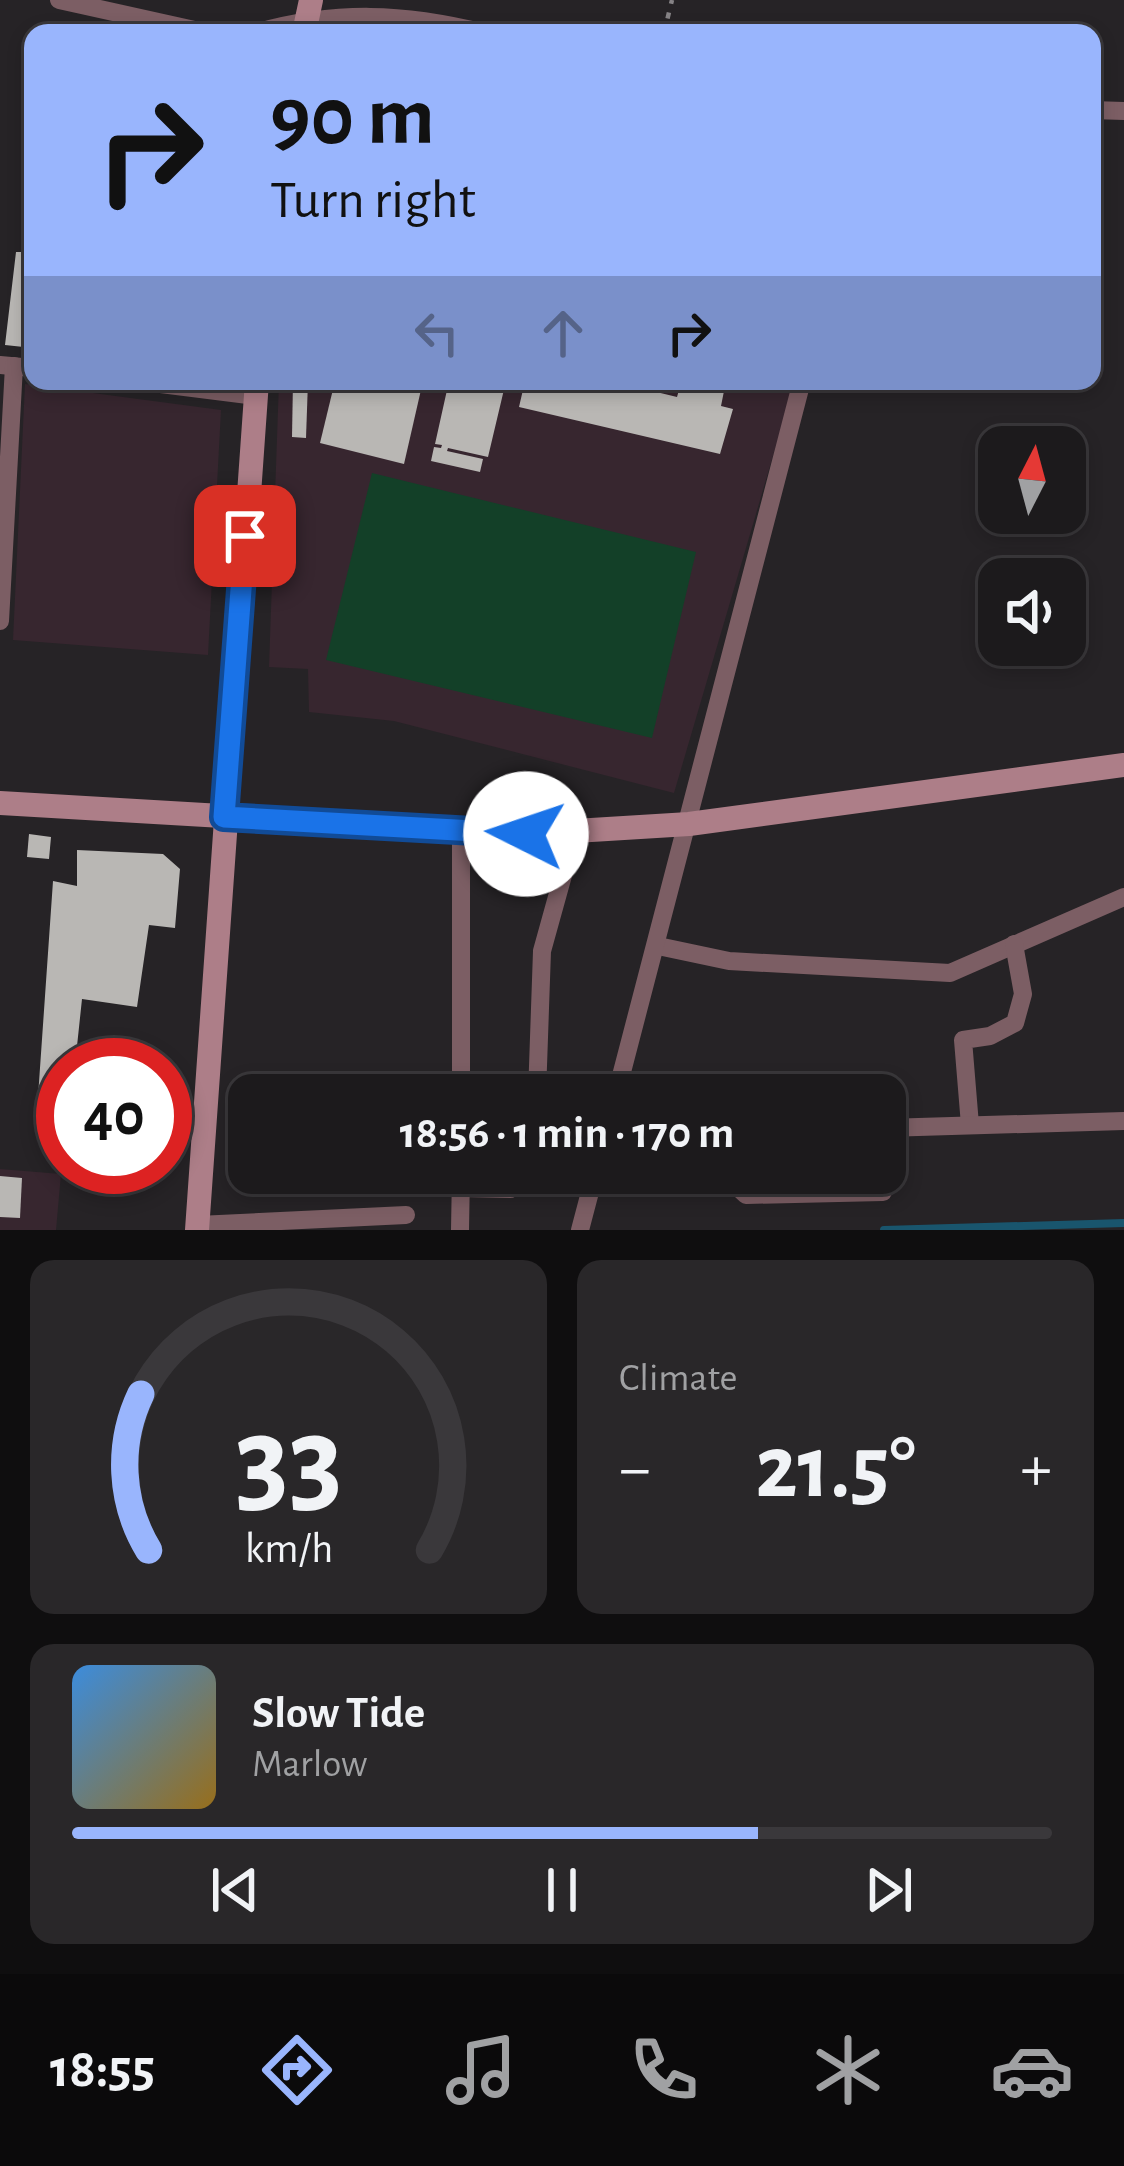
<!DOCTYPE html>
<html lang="en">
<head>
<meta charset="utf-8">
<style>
  :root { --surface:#1c1a1c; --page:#292729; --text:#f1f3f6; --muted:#a0a1a3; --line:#3a383b; --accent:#99b5fd }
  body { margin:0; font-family:"Alegreya Sans",sans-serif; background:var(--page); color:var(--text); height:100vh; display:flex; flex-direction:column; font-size:45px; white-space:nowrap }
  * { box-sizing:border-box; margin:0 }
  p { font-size:39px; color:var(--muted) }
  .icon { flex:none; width:66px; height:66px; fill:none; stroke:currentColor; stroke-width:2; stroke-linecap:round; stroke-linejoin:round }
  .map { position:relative; height:1230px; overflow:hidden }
  .side { display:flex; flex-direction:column; gap:30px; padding:30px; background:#0f0e0f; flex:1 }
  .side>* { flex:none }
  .top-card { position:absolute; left:24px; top:24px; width:1077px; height:366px; border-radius:24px; box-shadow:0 6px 18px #0003,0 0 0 3px var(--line); background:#99b5fd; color:#111; overflow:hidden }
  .needle { width:78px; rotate:6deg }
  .buttons { position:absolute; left:978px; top:426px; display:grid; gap:24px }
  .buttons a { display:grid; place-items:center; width:108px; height:108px; border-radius:24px; background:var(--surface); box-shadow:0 6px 18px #0003,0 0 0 3px var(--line); font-size:60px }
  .speed { position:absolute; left:36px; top:1038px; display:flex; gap:24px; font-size:60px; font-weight:700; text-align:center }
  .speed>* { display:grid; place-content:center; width:156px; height:156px; border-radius:50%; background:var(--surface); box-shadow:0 6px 18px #0003,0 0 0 3px var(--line); line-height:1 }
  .speed .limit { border:18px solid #d22; background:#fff; color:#111 }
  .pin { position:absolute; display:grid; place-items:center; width:102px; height:102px; color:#fff; margin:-51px; border-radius:24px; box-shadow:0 6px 18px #0006 }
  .me { position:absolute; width:132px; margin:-66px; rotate:274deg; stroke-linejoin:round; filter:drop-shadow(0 0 9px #0008) }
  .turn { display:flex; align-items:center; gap:42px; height:252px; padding:0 48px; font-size:54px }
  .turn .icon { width:156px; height:156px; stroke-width:2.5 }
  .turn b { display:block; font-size:84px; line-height:102px }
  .lanes { display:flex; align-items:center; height:114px; padding:0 48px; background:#0003; justify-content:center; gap:60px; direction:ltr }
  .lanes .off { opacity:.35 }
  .big { font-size:90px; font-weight:600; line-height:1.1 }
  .side .tile { flex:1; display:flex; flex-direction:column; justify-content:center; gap:18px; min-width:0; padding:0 42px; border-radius:24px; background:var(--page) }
  .side .dial { align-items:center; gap:0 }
  .dial svg { height:312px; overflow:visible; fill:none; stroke:var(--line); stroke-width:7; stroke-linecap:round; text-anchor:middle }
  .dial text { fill:var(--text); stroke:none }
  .song { display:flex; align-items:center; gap:36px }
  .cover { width:144px; height:144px; border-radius:18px; background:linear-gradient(135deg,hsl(210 70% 55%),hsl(40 70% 35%)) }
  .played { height:12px; border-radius:6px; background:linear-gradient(90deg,var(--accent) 70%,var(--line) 70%) }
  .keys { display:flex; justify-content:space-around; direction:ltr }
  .heat { display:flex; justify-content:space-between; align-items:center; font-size:66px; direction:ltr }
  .side .tiles { flex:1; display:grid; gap:30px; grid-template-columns:1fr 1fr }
  .tile:last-child { grid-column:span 2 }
  .trip { position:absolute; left:228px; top:1074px; width:678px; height:120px; border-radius:24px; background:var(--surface); box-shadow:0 6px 18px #0003,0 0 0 3px var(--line); font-weight:600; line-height:120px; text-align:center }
  .tab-bar { display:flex; height:192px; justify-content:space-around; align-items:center; background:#0b0a0b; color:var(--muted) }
  .tab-bar .icon { width:84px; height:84px }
  .tab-bar .on { color:var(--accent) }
  .tab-bar b { font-size:54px; color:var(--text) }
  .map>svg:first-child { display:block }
  .education { fill:#37262f }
  .green { fill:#134028 }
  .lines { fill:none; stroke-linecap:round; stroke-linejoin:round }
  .stream { stroke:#19556d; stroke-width:8 }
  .building { fill:#b9b7b4 }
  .path { stroke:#868386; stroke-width:4.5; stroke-dasharray:6 9; stroke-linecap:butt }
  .street { stroke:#7c5e64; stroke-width:18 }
  .secondary { stroke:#ad7e88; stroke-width:24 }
  .route-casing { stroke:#114b97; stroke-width:30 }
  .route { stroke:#1a73e8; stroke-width:21 }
</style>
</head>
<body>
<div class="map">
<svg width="1124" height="1230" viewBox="0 0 1124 1230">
  <rect width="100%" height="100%" fill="#262326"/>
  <!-- education -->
  <g class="education">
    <path d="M279,381H795L674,793L394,721L309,712L308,669L269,667Z"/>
    <path d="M25,384L221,410L208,655L13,640Z"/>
    <path d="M0,1169L61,1174L56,1230H0Z"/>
  </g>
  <!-- green -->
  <path class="green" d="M372,473L696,552L652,738L326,660Z"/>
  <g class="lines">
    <!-- stream -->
    <path class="stream" d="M884,1230L1124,1223"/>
  </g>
  <!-- building -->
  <g class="building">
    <path d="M26,162L33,163V348L5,345L16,252H23L28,210L21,209Z"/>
    <path d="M293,381H308L306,438L292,437Z"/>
    <path d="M335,381H423L404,464L320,443Z"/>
    <path d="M449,381H506L488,457L448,448L447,451L483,459L480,472L431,461L434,447L441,448L442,445L435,444Z"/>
    <path d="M525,381H611L677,397L679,390L692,393L695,381H726L721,406L733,409L720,454L519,407Z"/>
    <path d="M29,834L51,837L49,859L27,857Z"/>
    <path d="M77,850L163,854L180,869L175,928L149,925L137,1007L82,999L75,1065H63V1111H37L53,881L77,886Z"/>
    <path d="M0,1176L22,1178L20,1218L0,1217Z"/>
  </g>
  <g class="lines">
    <!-- path -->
    <path class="path" d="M664,33L672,0"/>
    <!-- street -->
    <g class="street">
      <path d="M59,0L208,33"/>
      <path d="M255,33C336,10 404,13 485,33"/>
      <path d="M1092,110L1124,111"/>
      <path d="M0,365L33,368"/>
      <path d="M137,381L256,396"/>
      <path d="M0,621L14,366"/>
      <path d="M461,830V1095"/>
      <path d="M658,946L729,961L950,973L1124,897"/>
      <path d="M537,1095L542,951L575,832"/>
      <path d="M616,1095L802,381"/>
      <path d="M970,1125L963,1040L990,1036L1015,1023L1023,994L1014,944"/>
      <path d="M885,1128L1124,1121"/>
      <path d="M734,1173L733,1183L746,1195L883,1192"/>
      <path d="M461,1188L510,1189L515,1173"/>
      <path d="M198,1225L406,1215"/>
      <path d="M460,1230L461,1173"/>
      <path d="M580,1230L595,1173"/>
    </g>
    <!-- secondary -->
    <g class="secondary">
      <path d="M304,33L311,0"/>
      <path d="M0,803L526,834L689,824L1124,765"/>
      <path d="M197,1230L257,381"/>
    </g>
  </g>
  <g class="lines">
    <!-- route casing -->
    <g class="route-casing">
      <path id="route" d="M245,536L224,817L526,834"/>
    </g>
    <!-- route -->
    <use href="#route" class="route"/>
  </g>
</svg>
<div class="buttons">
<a><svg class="needle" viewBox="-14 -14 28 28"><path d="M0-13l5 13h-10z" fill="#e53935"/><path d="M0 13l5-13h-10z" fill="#a0a1a3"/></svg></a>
<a><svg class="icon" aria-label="sound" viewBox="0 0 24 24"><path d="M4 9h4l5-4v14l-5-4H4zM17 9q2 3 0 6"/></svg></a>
</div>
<div class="speed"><div class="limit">40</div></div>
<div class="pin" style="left:245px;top:536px;background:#d93025"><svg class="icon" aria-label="arrive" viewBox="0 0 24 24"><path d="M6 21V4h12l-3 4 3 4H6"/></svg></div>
<svg class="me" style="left:526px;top:834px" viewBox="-20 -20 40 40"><circle r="19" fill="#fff"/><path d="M0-13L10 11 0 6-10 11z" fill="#1a73e8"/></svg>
<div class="trip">18:56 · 1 min · 170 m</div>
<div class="top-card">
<div class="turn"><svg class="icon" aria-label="right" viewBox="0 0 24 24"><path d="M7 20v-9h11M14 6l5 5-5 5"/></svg><div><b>90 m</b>Turn right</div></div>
<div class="lanes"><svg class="icon off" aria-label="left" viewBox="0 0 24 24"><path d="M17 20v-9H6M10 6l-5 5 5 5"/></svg><svg class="icon off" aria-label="ahead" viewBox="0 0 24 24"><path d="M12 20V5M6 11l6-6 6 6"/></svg><svg class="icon" aria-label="right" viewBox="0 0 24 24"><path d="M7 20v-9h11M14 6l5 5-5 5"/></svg></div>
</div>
</div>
<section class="side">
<div class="tiles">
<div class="tile dial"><svg viewBox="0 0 100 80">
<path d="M14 69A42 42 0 1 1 86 69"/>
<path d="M14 69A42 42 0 0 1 12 29" stroke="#99b5fd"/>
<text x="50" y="56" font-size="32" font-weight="700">33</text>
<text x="50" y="72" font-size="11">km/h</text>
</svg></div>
<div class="tile"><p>Climate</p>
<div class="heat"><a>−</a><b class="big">21.5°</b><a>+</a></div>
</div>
<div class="tile">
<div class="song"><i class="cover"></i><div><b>Slow Tide</b><p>Marlow</p></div></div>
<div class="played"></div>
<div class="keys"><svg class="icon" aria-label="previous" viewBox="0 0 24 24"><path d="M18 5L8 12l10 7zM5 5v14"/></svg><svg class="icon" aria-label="pause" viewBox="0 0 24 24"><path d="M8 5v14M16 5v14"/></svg><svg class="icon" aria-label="next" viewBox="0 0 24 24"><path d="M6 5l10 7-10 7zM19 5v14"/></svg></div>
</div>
</div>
</section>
<nav class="tab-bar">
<b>18:55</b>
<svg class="icon on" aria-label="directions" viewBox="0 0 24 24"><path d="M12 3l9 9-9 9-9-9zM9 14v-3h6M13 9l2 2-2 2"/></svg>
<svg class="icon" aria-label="music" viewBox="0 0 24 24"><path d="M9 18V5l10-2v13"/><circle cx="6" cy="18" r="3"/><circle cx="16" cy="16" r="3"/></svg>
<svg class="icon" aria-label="phone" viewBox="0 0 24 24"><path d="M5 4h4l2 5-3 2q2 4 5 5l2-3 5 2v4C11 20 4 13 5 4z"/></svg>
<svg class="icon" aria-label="climate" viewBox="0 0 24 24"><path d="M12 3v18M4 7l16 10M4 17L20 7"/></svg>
<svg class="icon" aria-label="car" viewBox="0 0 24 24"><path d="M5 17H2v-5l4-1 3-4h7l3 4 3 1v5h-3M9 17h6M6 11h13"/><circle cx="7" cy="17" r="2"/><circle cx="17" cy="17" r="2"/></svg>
</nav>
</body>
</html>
